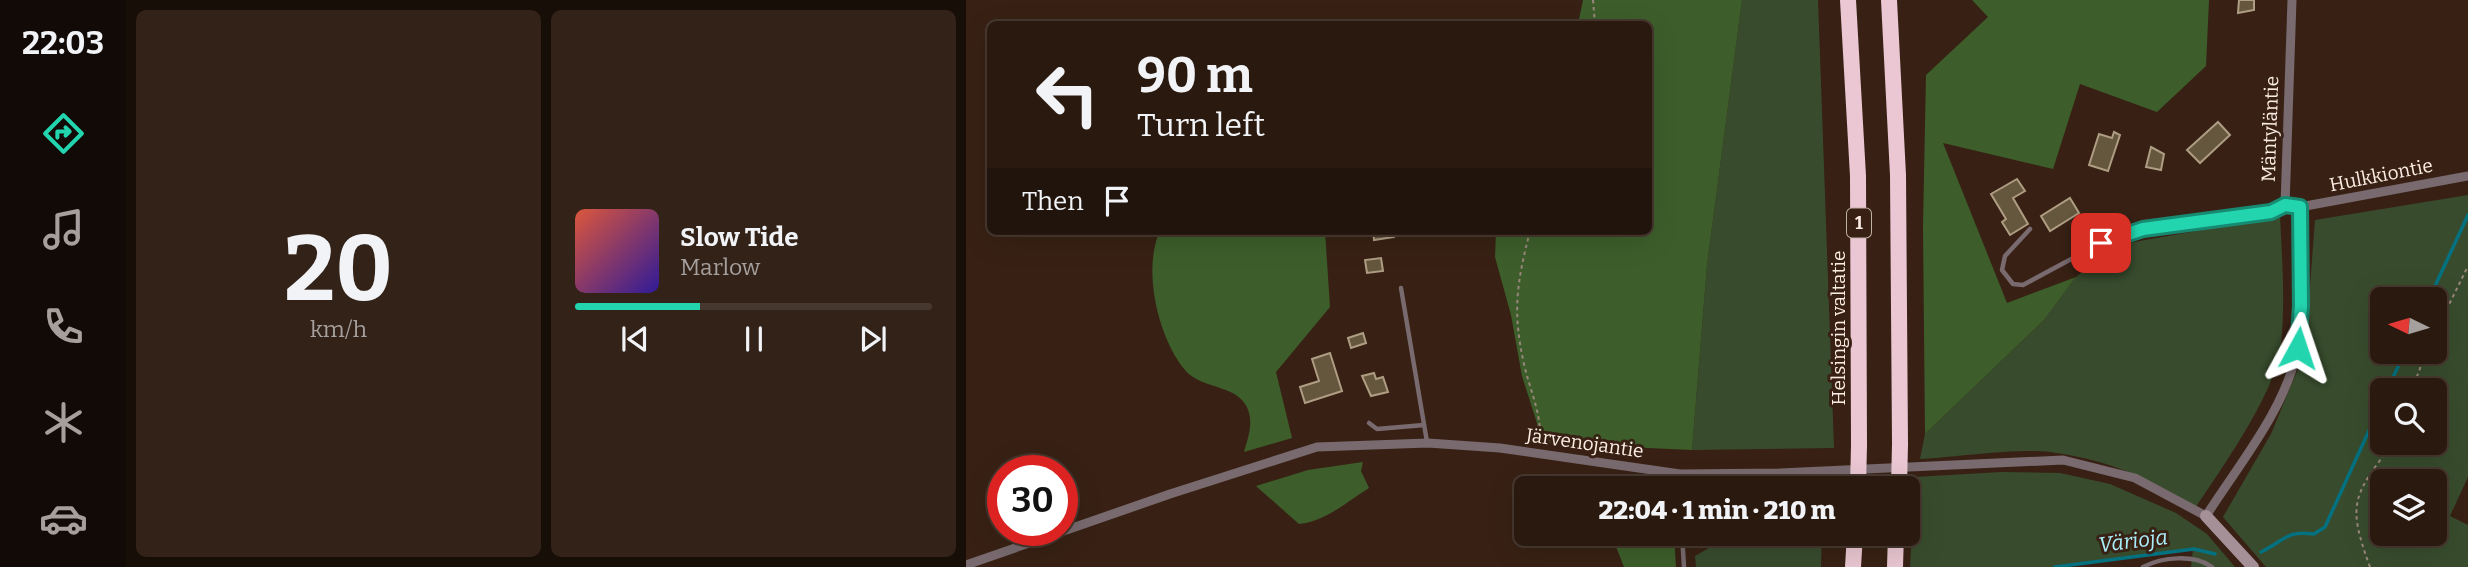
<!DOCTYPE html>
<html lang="en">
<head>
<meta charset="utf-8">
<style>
  :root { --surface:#2a190f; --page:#322218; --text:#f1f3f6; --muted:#a5a09e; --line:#46382f; --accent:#23d5af }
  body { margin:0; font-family:Bitter,serif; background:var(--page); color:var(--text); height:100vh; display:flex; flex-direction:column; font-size:26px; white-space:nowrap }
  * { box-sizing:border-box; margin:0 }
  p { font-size:23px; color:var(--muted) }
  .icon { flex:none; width:38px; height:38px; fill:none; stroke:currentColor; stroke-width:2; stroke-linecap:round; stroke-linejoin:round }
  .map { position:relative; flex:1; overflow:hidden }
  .side { display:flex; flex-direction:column; gap:10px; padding:10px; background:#170e08; width:840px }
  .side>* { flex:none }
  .banner { position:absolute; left:21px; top:21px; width:665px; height:214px; border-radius:10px; box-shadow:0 7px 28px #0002,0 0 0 2px var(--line); background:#2a190f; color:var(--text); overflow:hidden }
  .needle { width:46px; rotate:275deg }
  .fabs { position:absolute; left:1404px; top:287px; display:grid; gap:14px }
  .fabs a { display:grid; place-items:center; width:77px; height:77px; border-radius:10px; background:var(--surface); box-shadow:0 7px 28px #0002,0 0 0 2px var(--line); font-size:35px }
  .speed { position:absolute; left:21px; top:455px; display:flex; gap:14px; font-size:35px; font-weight:700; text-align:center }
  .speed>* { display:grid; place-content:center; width:91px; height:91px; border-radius:50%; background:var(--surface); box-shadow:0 7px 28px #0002,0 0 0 2px var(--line); line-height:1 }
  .speed .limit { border:10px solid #d22; background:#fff; color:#111 }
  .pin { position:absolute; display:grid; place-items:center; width:60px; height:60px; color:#fff; margin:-30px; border-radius:14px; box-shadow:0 4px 10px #0006 }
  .me { position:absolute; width:77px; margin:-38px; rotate:5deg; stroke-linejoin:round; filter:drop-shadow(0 0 5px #0008) }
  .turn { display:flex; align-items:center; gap:24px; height:147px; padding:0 35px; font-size:32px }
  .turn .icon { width:91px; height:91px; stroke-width:2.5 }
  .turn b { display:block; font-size:49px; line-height:60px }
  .then { display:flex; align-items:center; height:66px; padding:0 35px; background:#0003; gap:14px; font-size:26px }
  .side .card { flex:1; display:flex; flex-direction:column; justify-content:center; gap:10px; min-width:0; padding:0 24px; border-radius:10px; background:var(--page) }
  .side .dial { align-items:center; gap:0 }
  .dial b { font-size:91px; line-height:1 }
  .song { display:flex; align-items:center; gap:21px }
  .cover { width:84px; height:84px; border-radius:10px; background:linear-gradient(135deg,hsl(10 70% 55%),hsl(250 70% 35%)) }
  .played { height:7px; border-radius:4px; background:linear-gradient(90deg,var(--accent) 35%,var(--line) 35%) }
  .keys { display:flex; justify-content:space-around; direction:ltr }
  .side .tiles { flex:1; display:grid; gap:10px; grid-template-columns:repeat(2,1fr) }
  .trip { position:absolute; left:548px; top:476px; width:406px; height:70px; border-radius:10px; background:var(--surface); box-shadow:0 7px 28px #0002,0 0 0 2px var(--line); font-weight:800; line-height:70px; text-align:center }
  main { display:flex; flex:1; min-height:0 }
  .tabs { display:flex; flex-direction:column; width:126px; justify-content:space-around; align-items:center; background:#110a06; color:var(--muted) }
  .tabs .icon { width:49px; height:49px }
  .tabs .on { color:var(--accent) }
  .tabs b { font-size:32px; color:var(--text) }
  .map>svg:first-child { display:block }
  .green { fill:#384c2d; fill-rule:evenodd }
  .forest { fill:#3d5e2b }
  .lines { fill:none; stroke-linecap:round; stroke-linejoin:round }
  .stream { stroke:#037180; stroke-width:3.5 }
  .building { fill:#65563e; stroke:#ae9d83; stroke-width:2 }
  .path { stroke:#99867b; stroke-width:2; stroke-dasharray:3.5 3.5; stroke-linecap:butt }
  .lane { stroke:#786a6e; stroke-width:4.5 }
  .street { stroke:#786a6e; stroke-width:9 }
  .secondary { stroke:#a69097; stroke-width:12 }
  .highway { stroke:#eac7d2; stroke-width:16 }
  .highway-bridge { stroke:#eac7d2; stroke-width:16 }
  .route-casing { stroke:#178a72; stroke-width:18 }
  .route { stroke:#23d5af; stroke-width:12 }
  .labels { text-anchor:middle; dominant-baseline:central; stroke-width:6; stroke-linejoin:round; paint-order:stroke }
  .shield { fill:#382114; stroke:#c1b0a6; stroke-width:2 }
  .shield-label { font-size:18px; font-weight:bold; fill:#fcede4 }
  .street-label { font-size:19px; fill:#fcede4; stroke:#382114 }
  .water-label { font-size:21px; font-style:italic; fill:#aaeefb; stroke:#382114 }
</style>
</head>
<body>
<main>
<nav class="tabs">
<b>22:03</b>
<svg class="icon on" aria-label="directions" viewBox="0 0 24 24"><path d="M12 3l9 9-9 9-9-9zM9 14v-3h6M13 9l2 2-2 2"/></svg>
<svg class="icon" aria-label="music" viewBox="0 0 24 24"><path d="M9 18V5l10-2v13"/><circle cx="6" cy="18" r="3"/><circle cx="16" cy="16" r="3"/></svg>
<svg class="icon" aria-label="phone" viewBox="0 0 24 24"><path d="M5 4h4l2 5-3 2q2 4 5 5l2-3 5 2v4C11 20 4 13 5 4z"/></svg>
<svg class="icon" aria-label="climate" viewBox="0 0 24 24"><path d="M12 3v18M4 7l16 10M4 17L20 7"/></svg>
<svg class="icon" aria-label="car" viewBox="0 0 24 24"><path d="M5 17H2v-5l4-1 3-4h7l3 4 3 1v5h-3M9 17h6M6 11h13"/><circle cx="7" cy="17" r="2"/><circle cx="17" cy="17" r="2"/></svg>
</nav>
<section class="side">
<div class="tiles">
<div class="card dial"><b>20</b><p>km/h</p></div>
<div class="card">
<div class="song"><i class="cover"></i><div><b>Slow Tide</b><p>Marlow</p></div></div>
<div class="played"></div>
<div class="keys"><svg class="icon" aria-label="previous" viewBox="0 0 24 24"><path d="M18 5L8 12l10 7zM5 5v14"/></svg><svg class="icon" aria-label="pause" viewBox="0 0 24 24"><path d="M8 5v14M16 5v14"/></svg><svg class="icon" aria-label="next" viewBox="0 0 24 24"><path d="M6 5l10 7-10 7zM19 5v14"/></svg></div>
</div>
</div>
</section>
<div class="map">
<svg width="1502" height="567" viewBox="0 0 1502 567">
  <rect width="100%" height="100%" fill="#382114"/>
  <!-- green -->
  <g class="green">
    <path d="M776,0H852L868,448L726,450L741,265Z"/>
    <path d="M1502,195V477L1484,516L1502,525V567H1300L1257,517L1305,434L1339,352L1349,220ZM1468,299V352H1416V299ZM1416,390H1468V443H1416ZM1416,481H1468V534H1416Z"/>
    <path d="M1314,216C1316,260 1320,307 1314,351C1307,396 1256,468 1230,507C1183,478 1140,459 1084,452C1050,448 991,457 954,459L959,434L1078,320L1110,277L1146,246Z"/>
    <path d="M1035,472L1094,473L1144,484L1210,513L1241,534L1269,567H1225L1227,549L1089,567H944L949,477Z"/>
    <path d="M767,534H856L855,567H730L729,556Z"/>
  </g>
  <!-- forest -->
  <g class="forest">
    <path d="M617,0H776L741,265L726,450L572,443L571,423L556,376L545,315L529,257L530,231H682V24H612Z"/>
    <path d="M1006,0H1243L1240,66L1191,112L1114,84L1087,169L977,143L1041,303L1110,277L1078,320L959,434L957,226L960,75L1022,17Z"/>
    <path d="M194,231H359L364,307L310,372L326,438L278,452C283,435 290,416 276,400C262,385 233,387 219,370C192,338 176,269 194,231Z"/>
    <path d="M397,462L395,471L403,488C380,502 361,521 333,524L290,486L342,470Z"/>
    <path d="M607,475L695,488H619Z"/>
    <path d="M645,534H708L710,567H658Z"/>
  </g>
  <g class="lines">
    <!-- stream -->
    <g class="stream">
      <path d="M1463,299L1502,215"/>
      <path d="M1421,390L1439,352"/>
      <path d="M1295,552C1318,541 1320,530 1348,534L1359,527L1416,402"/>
      <path d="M1089,567L1228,549L1249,554"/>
    </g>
  </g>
  <!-- building -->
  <g class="building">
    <path d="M1273,0H1288V10L1272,13Z"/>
    <path d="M1252,122L1264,135L1234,163L1221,150Z"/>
    <path d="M1148,132L1154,135L1142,171L1123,165L1133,134L1146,138Z"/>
    <path d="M1185,147L1198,154L1195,170L1180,167Z"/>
    <path d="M1051,179L1059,191L1047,198L1062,224L1044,235L1036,222L1040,219L1025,194Z"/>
    <path d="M1104,198L1113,213L1084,231L1075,216Z"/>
    <path d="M407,231H427L428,237L408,240Z"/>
    <path d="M415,258L417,271L401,273L399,260Z"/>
    <path d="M397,333L400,343L385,348L382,338Z"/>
    <path d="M364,353L376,391L339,403L334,387L353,381L346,359Z"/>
    <path d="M408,373L410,379L417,377L422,392L405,396L396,376Z"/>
  </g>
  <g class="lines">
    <!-- path -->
    <g class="path">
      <path d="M627,0L629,24"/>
      <path d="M564,231C551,282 546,311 558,364C564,391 576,414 574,442"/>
      <path d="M1468,335L1502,266"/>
      <path d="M1446,390L1460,352"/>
      <path d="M1404,567C1380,502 1388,495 1427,443"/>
    </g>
    <!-- lane -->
    <g class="lane">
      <path d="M1064,229L1039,256L1036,270L1047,284L1057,285L1135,243L1177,229L1305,212L1318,205"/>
      <path d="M435,288L461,442"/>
      <path d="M403,423L411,429L458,425"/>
      <path d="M714,475V488"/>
      <path d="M716,534L718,567"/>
      <path d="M1177,567C1196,557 1228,554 1246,567"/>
    </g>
    <!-- street -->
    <g class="street">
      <path d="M1334,207L1502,176"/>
      <path d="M0,565L204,494L351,447L462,443L534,448L714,474L814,473L1097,460L1169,478L1240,516C1273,464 1320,409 1332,347C1341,302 1334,252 1334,207L1319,205L1326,0"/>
    </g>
    <!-- secondary -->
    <path class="secondary" d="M1240,516L1287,567"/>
    <!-- highway -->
    <g class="highway">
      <path d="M882,0L892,176L893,445"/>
      <path d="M923,0L932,175L934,444"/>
      <path d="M887,567L889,534"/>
      <path d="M929,567L930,534"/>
    </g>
    <!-- highway-bridge -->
    <g class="highway-bridge">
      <path d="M892,488L893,445"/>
      <path d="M933,488L934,444"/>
    </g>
  </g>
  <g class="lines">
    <!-- route casing -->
    <g class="route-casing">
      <path id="route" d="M1135,243L1177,229L1305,212L1319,205L1334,207L1335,306L1332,348"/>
    </g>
    <!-- route -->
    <use href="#route" class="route"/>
  </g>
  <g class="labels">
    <!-- shield labels -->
    <rect class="shield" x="881" y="208.5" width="24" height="29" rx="5"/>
    <g class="shield-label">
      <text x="893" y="223">1</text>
    </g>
    <!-- street labels -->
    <g class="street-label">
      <text transform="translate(1304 129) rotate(-88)">Mäntyläntie</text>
      <text transform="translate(1415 175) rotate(-11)">Hulkkiontie</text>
      <text transform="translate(872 328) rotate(-90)">Helsingin valtatie</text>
      <text transform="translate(619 443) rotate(8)">Järvenojantie</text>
    </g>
    <!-- water labels -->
    <g class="water-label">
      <text transform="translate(1167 541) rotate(-7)">Värioja</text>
    </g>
  </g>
</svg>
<div class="fabs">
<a><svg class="needle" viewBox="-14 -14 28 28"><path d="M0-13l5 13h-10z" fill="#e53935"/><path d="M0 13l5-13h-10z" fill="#a5a09e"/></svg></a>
<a><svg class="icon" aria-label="search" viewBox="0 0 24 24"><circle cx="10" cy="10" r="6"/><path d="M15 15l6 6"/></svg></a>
<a><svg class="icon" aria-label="layers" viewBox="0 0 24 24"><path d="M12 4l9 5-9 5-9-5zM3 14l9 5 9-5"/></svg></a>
</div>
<div class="speed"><div class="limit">30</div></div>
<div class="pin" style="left:1135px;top:243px;background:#d93025"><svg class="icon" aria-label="arrive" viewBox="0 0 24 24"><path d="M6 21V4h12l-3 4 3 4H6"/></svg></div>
<svg class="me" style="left:1332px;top:348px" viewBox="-20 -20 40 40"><path d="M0-17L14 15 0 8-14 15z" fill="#23d5af" stroke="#fff" stroke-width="4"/></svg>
<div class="trip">22:04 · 1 min · 210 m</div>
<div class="banner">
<div class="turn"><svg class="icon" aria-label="left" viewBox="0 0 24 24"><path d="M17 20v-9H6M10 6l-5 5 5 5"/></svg><div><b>90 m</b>Turn left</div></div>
<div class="then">Then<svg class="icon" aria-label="arrive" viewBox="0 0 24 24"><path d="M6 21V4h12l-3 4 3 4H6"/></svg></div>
</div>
</div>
</main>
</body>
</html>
